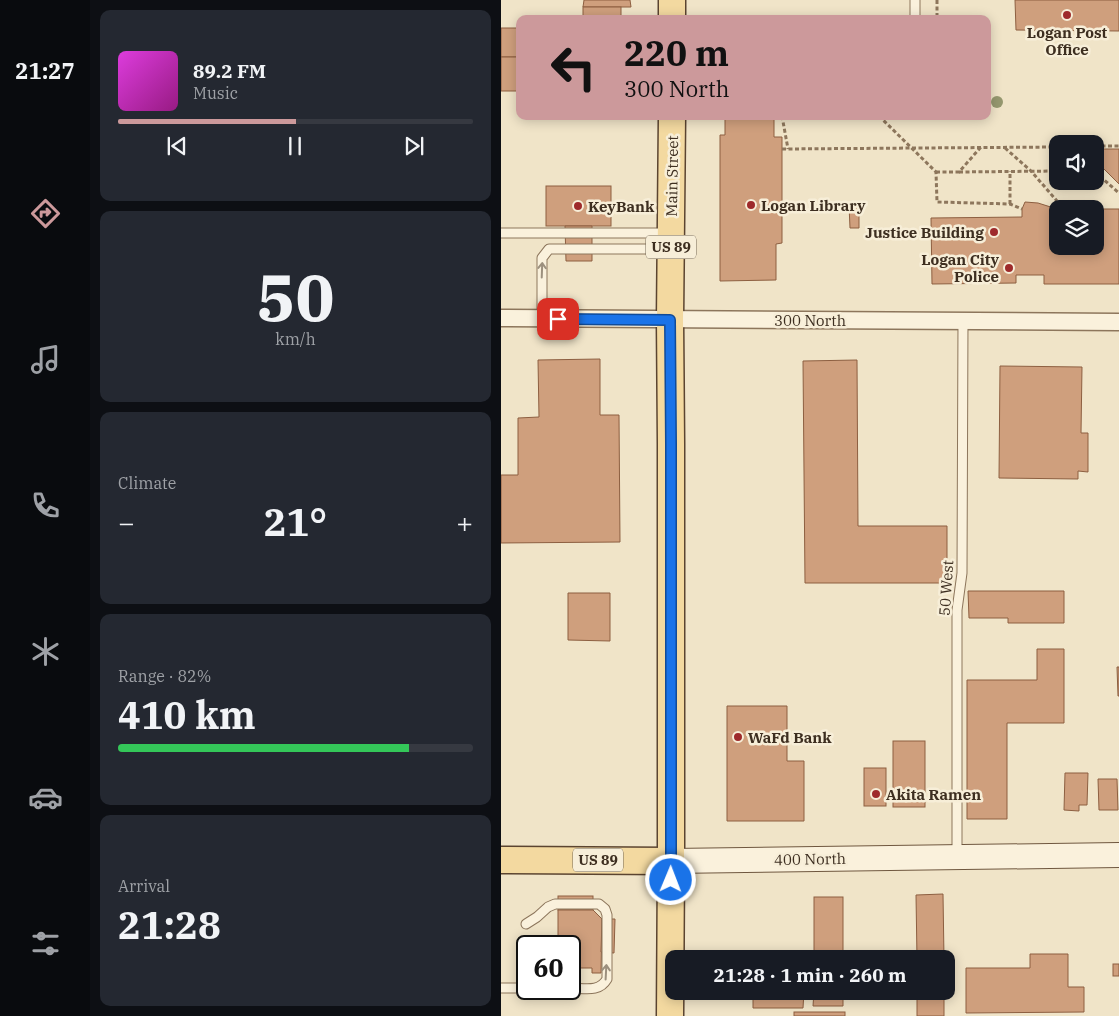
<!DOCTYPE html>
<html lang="en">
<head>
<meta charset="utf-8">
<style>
  :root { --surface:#171b24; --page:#242831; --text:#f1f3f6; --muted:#9ea1a6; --line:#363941; --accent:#cc999b }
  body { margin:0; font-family:"IBM Plex Serif",serif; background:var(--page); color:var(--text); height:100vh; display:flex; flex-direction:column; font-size:19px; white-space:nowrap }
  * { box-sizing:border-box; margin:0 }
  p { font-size:16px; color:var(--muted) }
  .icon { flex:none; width:28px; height:28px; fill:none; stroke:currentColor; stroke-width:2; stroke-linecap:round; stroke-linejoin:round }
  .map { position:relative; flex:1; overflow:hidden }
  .panel { display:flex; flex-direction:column; gap:10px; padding:10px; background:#0d0f14; width:411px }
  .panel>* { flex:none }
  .guide { position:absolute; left:15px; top:15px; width:475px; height:105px; border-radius:10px; box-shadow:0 2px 12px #0003; background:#cc999b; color:#111; overflow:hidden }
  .tools { position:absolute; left:548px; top:135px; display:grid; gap:10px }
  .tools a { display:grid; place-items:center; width:55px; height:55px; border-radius:10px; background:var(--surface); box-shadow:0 2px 12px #0003; font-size:25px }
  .speed { position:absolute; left:15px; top:935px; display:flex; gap:10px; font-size:25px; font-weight:700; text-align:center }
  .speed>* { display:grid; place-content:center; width:65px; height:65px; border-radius:50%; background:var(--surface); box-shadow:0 2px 12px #0003; line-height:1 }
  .speed .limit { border:2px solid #111; border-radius:8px; background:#fff; color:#111 }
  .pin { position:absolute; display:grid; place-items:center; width:42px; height:42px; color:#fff; margin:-21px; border-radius:10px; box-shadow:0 2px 8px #0006 }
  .me { position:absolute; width:55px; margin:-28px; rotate:1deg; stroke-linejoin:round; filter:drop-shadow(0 0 4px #0008) }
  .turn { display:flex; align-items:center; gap:18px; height:105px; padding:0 25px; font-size:22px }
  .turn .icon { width:65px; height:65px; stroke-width:2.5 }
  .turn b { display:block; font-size:35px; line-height:42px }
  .big { font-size:38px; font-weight:800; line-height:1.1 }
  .panel .card { flex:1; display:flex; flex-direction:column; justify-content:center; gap:8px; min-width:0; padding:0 18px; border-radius:10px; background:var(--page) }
  .panel .dial { align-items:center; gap:0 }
  .dial b { font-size:65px; line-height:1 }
  .song { display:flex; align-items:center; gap:15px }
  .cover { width:60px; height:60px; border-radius:8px; background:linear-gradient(135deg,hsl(300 70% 55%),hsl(310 70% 35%)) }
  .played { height:5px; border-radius:2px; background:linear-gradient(90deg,var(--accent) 50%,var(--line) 50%) }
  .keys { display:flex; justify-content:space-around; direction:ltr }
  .heat { display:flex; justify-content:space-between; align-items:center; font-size:28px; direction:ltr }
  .charge { height:8px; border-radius:4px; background:linear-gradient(90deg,#34c759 82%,var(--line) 0) }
  .trip { position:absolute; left:164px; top:950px; width:290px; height:50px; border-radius:10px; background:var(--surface); box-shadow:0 2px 12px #0003; font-weight:800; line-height:50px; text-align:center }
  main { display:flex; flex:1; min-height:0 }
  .dock { display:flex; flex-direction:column; width:90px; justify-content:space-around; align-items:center; background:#090b0e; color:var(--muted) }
  .dock .icon { width:35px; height:35px }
  .dock .on { color:var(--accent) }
  .dock b { font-size:22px; color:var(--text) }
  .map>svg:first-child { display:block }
  .building { fill:#cf9f7d; stroke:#8d5f41 }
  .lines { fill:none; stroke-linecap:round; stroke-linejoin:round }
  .lane-casing { stroke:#8d765c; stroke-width:11 }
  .street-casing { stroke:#8d765c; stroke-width:19 }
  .secondary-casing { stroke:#6f573f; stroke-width:26 }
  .primary-casing { stroke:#5b4430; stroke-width:29 }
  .path { stroke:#8d765c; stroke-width:3; stroke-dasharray:4 2.5; stroke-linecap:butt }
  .lane { stroke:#faf1dc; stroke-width:9 }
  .street { stroke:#faf1dc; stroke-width:16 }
  .secondary { stroke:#faf1dc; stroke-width:24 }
  .primary { stroke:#f3d9a0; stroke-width:26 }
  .tree { fill:#96986f }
  .oneway { stroke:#9c907e }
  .route-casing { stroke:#114b97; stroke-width:12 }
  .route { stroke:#1a73e8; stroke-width:9 }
  .poi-dot { fill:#9e2a2b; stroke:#f7eed8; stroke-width:2 }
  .labels { text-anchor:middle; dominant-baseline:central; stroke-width:5; stroke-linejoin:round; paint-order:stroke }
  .shield { fill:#f7eed8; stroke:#756857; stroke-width:1 }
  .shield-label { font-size:14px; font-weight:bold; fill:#3d2e20 }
  .poi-label { font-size:15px; font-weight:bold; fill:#3d2e20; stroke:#f7eed8; text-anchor:start }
  .street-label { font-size:15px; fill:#3d2e20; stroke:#f7eed8 }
</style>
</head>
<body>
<main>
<nav class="dock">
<b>21:27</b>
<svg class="icon on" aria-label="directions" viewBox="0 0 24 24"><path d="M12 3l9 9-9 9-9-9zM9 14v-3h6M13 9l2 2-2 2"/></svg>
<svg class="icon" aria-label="music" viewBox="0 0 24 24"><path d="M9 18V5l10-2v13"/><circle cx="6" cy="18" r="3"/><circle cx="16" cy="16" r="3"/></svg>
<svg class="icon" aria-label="phone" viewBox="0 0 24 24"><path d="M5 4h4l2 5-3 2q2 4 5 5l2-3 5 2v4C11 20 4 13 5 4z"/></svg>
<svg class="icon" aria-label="climate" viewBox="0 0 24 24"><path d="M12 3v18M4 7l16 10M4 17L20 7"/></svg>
<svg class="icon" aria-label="car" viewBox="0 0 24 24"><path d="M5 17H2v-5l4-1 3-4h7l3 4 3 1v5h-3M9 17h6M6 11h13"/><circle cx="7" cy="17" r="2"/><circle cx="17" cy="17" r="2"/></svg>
<svg class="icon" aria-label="filters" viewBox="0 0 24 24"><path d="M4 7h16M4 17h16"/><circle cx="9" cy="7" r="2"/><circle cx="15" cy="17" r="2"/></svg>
</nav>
<section class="panel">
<div class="card">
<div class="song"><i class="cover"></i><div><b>89.2 FM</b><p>Music</p></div></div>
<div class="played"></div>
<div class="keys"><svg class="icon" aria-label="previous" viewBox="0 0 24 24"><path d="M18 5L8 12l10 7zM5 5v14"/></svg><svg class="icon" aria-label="pause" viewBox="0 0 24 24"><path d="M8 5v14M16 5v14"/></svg><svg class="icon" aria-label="next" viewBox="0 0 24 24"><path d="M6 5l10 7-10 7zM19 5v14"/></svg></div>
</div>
<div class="card dial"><b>50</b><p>km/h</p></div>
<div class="card"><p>Climate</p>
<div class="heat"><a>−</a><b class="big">21°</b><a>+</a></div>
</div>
<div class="card"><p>Range · 82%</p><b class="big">410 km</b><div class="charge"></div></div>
<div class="card"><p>Arrival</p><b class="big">21:28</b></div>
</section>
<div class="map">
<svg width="618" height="1016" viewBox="0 0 618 1016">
  <rect width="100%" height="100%" fill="#f0e4c8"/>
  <!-- building -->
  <g class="building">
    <path d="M83,0H129L130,7H82Z"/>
    <path d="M514,0H618V31L515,30Z"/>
    <rect x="82" y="7" width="38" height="12"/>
    <rect x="0" y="28" width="19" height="29"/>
    <path d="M0,57H19V100L18,91H0Z"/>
    <path d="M224,116H273V137H281V243L275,244V280L219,281V135H224Z"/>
    <path d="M601,149H618V184L594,160V155Z"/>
    <rect x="45" y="186" width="65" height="40"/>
    <path d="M524,202L537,203L556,209V246H594V209H618V284H543V275H515V283L431,284L430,218L521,217V209Z"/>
    <path d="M348,205H358V228H349Z"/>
    <path d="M64,226H91V261H65Z"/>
    <path d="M99,359V415H118L119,542L0,543V475H17V418L38,417L37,360Z"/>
    <path d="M356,360L357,526H446V583H304L302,361Z"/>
    <path d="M499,366L581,367L580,433H587V472L577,471V479L498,478Z"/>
    <path d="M467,591H563V623H507V618H468Z"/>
    <path d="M67,593H109V641L67,640Z"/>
    <path d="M536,649H563V723H506V819H466V680H536Z"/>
    <path d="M616,667H618V696H617Z"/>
    <path d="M226,706H286V761H303V821H226Z"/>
    <rect x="392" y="741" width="32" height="66"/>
    <rect x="363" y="768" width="22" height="38"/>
    <path d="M564,773H587L586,805H578V811L563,810Z"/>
    <path d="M597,779H616L617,810H598Z"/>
    <path d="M442,894L443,959H416L415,895Z"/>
    <rect x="57" y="896" width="35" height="14"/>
    <rect x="313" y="897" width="29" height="62"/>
    <path d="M57,910H92L101,919L100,973H91V968H69V946H57Z"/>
    <path d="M101,919H114L113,953L100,952Z"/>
    <path d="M529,954H567V987H583V1012L465,1013V968H529Z"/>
    <path d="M19,962H26V982H20Z"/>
    <rect x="612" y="964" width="6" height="12"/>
    <path d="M252,991H303L302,1008H252Z"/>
    <path d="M313,991H342V1006H312Z"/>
    <rect x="416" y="991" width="27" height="25"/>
    <rect x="293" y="1012" width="51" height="4"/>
  </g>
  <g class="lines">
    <!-- lane casing -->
    <g class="lane-casing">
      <g id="lane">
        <path d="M414,0V19"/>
        <path d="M1,233H169"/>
        <path d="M41,318V258L48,249H169"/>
        <path d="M456,855V610L461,573L462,321"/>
        <path d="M25,924L36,917L47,907L54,904H98L104,909L106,915V979C98,993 83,988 69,988"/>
        <path d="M0,988H26"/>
      </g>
    </g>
    <!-- street casing -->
    <g class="street-casing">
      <path id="street" d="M0,318L618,322"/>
    </g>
    <!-- secondary casing -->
    <g class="secondary-casing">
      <path id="secondary" d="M170,861L618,855"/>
    </g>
    <!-- primary casing -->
    <g class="primary-casing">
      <g id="primary">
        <path d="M171,19V0"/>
        <path d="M0,860L170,861"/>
        <path d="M169,1016L170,861V444L169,320L171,116"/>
      </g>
    </g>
    <!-- path -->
    <g class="path">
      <path d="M436,0V19"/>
      <path d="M281,116L287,149"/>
      <path d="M378,116L435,172L436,202L509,204L521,209"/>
      <path d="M594,146H618"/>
      <path d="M504,148L530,171L556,201"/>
      <path d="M281,149L556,147"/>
      <path d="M435,172H458L480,147"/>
      <path d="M458,172L556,171"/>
      <path d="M594,172L618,193"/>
      <path d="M509,204V171"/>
    </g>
    <!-- lane -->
    <use href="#lane" class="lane"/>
    <!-- street -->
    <use href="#street" class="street"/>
    <!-- secondary -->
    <use href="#secondary" class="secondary"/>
    <!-- primary -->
    <use href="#primary" class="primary"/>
  </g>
  <!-- trees -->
  <circle class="tree" cx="496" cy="102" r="6"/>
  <!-- one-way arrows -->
  <defs><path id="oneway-shaft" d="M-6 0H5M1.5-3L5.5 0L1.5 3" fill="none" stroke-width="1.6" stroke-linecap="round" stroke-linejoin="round" transform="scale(1.25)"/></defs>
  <g class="oneway">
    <use href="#oneway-shaft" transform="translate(41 270) rotate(-88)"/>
    <use href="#oneway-shaft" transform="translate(105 972) rotate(-87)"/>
  </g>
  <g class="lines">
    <!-- route casing -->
    <g class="route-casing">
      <path id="route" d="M57,319L169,320L170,444V880"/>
    </g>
    <!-- route -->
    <use href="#route" class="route"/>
  </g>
  <!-- markers -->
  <g class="poi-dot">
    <circle cx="566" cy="15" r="5"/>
    <circle cx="250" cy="205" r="5"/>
    <circle cx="77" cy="206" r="5"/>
    <circle cx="493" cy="232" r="5"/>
    <circle cx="508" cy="268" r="5"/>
    <circle cx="237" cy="737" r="5"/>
    <circle cx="375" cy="794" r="5"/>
  </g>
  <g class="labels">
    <!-- shield labels -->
    <g class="shield">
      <rect x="145" y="235.5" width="50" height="23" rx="4"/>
      <rect x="72" y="848.5" width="50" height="23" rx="4"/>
    </g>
    <g class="shield-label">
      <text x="170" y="247">US 89</text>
      <text x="97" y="860">US 89</text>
    </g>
    <!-- poi labels -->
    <g class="poi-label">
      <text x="566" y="32" text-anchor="middle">Logan Post<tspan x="566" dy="17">Office</tspan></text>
      <text x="260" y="205">Logan Library</text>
      <text x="87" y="206">KeyBank</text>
      <text x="483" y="232" text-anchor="end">Justice Building</text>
      <text x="498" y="259" text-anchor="end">Logan City<tspan x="498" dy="17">Police</tspan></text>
      <text x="247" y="737">WaFd Bank</text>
      <text x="385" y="794">Akita Ramen</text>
    </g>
    <!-- street labels -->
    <g class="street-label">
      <text transform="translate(171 176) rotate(-89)">Main Street</text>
      <text x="309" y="320">300 North</text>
      <text transform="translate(445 588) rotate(-86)">50 West</text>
      <text transform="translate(309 859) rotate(-1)">400 North</text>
    </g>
  </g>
</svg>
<div class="tools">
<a><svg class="icon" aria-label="sound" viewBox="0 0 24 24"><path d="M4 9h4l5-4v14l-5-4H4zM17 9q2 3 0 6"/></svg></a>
<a><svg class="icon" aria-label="layers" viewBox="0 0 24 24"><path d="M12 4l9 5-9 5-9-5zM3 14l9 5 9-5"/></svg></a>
</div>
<div class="speed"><div class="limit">60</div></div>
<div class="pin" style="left:57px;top:319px;background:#d93025"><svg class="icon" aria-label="arrive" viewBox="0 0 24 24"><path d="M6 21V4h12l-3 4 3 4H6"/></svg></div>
<svg class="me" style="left:170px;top:880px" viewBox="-20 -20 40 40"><circle r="17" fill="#1a73e8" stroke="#fff" stroke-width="3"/><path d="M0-11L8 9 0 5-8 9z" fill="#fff"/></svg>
<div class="trip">21:28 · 1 min · 260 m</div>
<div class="guide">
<div class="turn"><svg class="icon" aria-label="left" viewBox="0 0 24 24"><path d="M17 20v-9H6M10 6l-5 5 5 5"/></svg><div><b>220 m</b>300 North</div></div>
</div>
</div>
</main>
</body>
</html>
